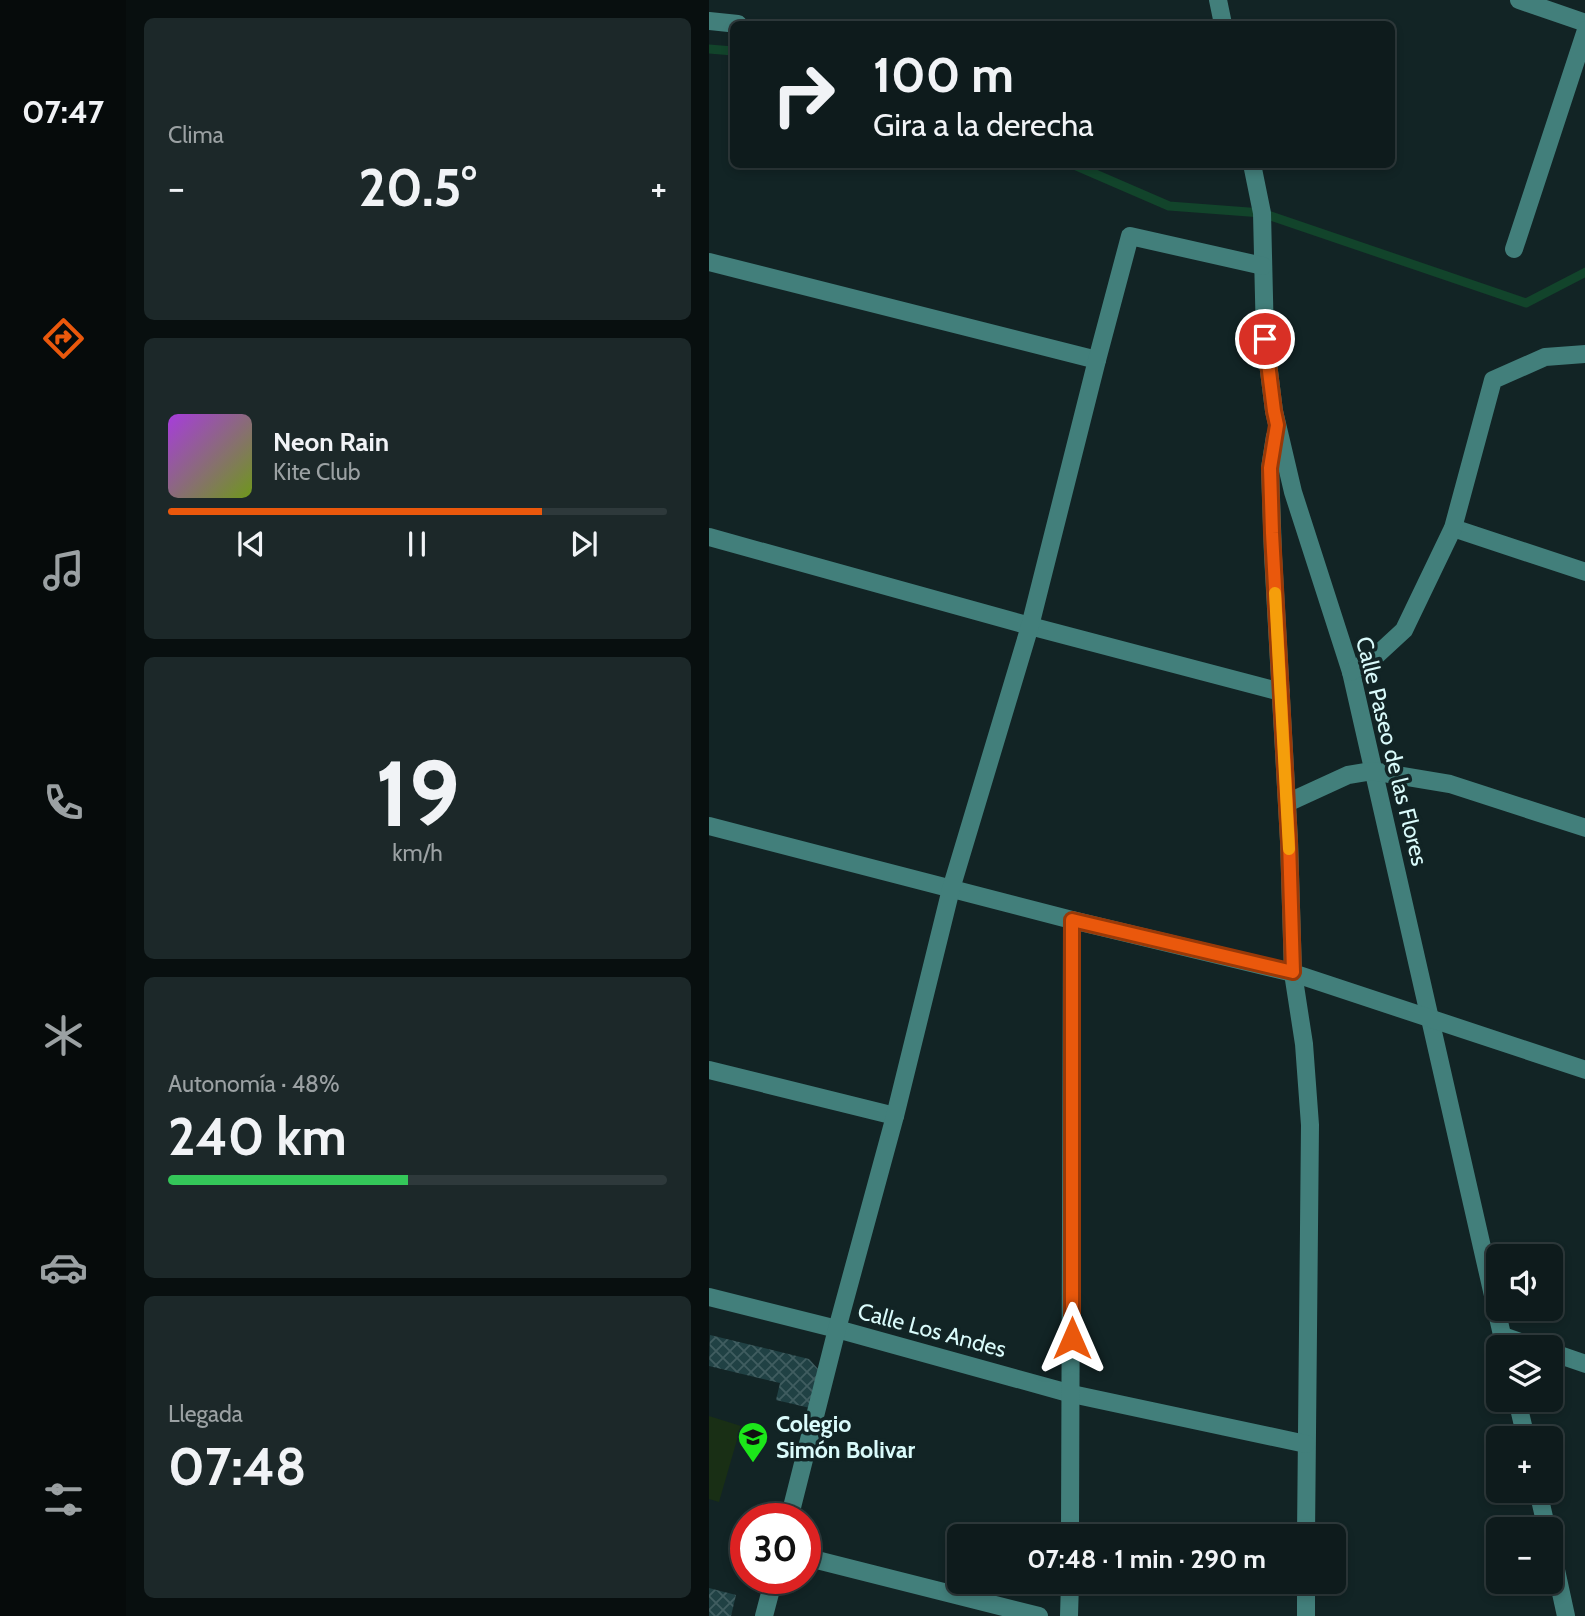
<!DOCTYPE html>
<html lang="es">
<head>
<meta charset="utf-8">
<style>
  :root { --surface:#0e1b1c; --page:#1c2829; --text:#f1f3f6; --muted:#9ba1a3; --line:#2e393b; --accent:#ea580c }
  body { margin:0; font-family:Cabin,sans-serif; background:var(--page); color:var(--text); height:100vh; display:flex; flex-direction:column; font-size:26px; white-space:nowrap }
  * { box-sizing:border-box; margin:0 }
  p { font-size:23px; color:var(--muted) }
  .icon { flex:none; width:38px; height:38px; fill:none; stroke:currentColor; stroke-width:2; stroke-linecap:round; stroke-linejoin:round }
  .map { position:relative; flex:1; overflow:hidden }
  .panel { display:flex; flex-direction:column; gap:18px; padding:18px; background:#080f0f; width:583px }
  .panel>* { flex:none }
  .top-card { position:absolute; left:21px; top:21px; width:665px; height:147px; border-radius:10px; box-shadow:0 4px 10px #0003,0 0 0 2px var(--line); background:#0e1b1c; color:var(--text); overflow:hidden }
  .fabs { position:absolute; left:777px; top:1244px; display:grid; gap:14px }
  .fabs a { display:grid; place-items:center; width:77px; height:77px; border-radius:10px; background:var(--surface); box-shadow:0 4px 10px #0003,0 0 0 2px var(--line); font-size:35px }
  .speed { position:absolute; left:21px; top:1503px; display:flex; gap:14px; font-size:35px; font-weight:700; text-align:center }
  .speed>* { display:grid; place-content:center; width:91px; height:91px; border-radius:50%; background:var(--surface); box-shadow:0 4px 10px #0003,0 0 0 2px var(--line); line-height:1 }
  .speed .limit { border:10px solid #d22; background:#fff; color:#111 }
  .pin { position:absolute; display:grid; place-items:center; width:60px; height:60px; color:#fff; margin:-30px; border:4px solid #fff; border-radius:50%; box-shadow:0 2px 7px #0007 }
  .me { position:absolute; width:77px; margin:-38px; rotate:0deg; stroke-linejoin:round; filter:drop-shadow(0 0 5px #0008) }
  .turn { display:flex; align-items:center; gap:24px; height:147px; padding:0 28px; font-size:32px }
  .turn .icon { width:91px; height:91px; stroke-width:2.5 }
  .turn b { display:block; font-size:49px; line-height:60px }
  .big { font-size:52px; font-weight:700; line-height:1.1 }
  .panel .widget { flex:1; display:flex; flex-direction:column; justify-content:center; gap:10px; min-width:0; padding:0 24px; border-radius:10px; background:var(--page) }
  .panel .dial { align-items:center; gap:0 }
  .dial b { font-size:91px; line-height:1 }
  .song { display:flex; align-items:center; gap:21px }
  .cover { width:84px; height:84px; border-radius:10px; background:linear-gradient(135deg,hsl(280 70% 55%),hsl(80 70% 35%)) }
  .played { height:7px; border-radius:4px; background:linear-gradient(90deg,var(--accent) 75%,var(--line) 75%) }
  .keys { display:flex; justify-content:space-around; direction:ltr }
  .heat { display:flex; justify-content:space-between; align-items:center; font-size:38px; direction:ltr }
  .charge { height:10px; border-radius:5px; background:linear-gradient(90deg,#34c759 48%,var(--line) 0) }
  .trip { position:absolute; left:238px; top:1524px; width:399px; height:70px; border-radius:10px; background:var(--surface); box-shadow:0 4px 10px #0003,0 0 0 2px var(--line); font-weight:700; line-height:70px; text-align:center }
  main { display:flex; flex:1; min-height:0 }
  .menu { display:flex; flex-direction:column; width:126px; justify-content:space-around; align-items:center; background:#060b0b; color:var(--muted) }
  .menu .icon { width:49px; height:49px }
  .menu .active { color:var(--accent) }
  .menu b { font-size:32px; color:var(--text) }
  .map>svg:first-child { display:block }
  .pitch { fill:#192f15 }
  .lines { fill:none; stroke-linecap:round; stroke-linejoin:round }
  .stream { stroke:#12442b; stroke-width:9 }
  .building { fill:url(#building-cross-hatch) }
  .minor { stroke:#427f7b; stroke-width:18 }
  .route-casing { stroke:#983908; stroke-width:18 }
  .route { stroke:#ea580c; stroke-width:12 }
  .slow { stroke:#f59e0b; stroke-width:12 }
  .labels { text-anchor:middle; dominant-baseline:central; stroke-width:7; stroke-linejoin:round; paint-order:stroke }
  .street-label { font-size:23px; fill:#dafbfb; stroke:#122425 }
  .poi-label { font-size:23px; font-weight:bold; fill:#dafbfb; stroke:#122425; text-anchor:start }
</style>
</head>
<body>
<main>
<nav class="menu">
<b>07:47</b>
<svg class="icon active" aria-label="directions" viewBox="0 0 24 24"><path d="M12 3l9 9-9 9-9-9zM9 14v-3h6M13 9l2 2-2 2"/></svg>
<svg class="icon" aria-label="music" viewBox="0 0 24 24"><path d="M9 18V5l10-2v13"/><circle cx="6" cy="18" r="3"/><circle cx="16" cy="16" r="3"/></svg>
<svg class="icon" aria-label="phone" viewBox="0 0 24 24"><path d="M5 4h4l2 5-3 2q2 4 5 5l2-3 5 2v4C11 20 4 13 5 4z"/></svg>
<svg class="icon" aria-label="climate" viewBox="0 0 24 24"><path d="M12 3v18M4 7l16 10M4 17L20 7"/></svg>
<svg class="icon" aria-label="car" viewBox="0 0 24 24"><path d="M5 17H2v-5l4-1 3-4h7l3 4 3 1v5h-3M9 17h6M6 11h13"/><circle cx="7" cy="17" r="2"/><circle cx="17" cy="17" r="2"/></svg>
<svg class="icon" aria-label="filters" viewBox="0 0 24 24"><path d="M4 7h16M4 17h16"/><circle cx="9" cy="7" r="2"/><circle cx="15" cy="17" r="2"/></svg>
</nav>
<section class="panel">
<div class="widget"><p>Clima</p>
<div class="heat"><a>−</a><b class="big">20.5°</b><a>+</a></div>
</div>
<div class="widget">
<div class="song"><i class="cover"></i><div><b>Neon Rain</b><p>Kite Club</p></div></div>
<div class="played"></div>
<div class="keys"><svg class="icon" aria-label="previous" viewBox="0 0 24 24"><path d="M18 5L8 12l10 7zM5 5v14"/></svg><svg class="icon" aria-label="pause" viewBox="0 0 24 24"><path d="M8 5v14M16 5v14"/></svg><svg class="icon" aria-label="next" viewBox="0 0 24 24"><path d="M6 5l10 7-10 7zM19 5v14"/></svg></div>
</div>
<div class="widget dial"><b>19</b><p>km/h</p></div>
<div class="widget"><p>Autonomía · 48%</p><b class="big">240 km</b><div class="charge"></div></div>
<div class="widget"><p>Llegada</p><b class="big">07:48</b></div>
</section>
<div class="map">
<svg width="877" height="1616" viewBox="0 0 877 1616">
  <defs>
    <pattern id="building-cross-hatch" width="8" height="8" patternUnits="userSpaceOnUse" patternTransform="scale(1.75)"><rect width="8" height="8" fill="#204144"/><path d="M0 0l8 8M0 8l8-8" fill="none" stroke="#405d60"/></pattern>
  </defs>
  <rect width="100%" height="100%" fill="#122425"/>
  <!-- pitch -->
  <path class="pitch" d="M0,1416L32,1426L10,1502L0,1499Z"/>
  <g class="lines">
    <!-- stream -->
    <g class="stream">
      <path d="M0,49L24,51"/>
      <path d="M363,164L460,206L553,213L817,303L877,272"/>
    </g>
  </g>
  <!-- building -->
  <g class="building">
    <path d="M1,1335L100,1359L110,1370L101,1408L67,1400L71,1383L0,1366Z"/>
    <path d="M0,1588L27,1595L22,1616H0Z"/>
  </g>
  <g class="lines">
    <!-- minor -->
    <g class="minor">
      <path d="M509,0L514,24"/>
      <path d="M810,0L877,23"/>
      <path d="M0,21L29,24"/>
      <path d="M543,164L553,213L556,339L565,411L584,492L642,672L796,1348"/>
      <path d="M805,249L877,30"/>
      <path d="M0,262L388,360"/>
      <path d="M566,436L561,468L564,555L580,841L584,973L595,1044L601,1125L597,1536"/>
      <path d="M744,528L877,572"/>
      <path d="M0,537L321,626L572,692"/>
      <path d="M642,672L669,654L695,630L744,528L784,380L836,357L877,354"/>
      <path d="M578,803L639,775L663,771L741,784L877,828"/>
      <path d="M0,826L363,920L584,973L877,1070"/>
      <path d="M0,1070L186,1116"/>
      <path d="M0,1297L128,1329L363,1394L597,1444"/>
      <path d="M794,1336L828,1348"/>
      <path d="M842,1352L877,1364"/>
      <path d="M808,1400L817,1438"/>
      <path d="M829,1491L838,1530"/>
      <path d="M80,1519L128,1329L186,1116L242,889L321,626L388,360L421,236L554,266"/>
      <path d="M361,1536L363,920"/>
      <path d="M842,1547L857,1616"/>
      <path d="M96,1557L330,1616"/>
      <path d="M55,1616L65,1578"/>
      <path d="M360,1616L361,1582"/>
      <path d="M597,1616V1582"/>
    </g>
  </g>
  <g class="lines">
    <!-- route casing -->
    <g class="route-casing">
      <path id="route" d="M363,1338V920L584,972L580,841L563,533L561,468L568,425L565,411L556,339"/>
    </g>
    <!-- route -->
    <use href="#route" class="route"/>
    <!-- slow -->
    <path class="slow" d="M566,593L580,849"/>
  </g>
  <!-- icons -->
  <defs>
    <g id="school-pin" transform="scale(1.575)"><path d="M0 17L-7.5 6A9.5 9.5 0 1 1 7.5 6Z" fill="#1ce71a" stroke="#122425"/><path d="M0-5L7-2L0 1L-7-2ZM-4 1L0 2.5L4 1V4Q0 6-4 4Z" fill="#111"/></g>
  </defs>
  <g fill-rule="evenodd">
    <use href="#school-pin" x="44" y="1437"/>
  </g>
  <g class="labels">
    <!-- street labels -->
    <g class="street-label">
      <text transform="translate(683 751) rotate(76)">Calle Paseo de las Flores</text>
      <text transform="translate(223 1330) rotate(15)">Calle Los Andes</text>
    </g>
    <!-- poi labels -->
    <g class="poi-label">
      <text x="67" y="1424">Colegio<tspan x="67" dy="26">Simón Bolivar</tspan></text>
    </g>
  </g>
</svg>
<div class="fabs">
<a><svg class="icon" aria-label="sound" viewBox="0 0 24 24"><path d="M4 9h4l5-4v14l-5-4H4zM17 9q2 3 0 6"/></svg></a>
<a><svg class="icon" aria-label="layers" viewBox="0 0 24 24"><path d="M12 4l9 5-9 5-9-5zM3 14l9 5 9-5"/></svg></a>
<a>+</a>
<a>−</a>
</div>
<div class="speed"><div class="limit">30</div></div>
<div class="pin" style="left:556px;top:339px;background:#d93025"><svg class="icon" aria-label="arrive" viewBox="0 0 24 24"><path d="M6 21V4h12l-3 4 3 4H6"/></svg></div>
<svg class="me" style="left:363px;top:1338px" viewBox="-20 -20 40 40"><path d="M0-17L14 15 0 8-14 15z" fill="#ea580c" stroke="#fff" stroke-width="4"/></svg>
<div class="trip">07:48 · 1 min · 290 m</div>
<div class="top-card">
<div class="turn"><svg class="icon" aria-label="right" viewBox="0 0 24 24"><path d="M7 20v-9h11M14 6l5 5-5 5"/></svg><div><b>100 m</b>Gira a la derecha</div></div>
</div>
</div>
</main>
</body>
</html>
